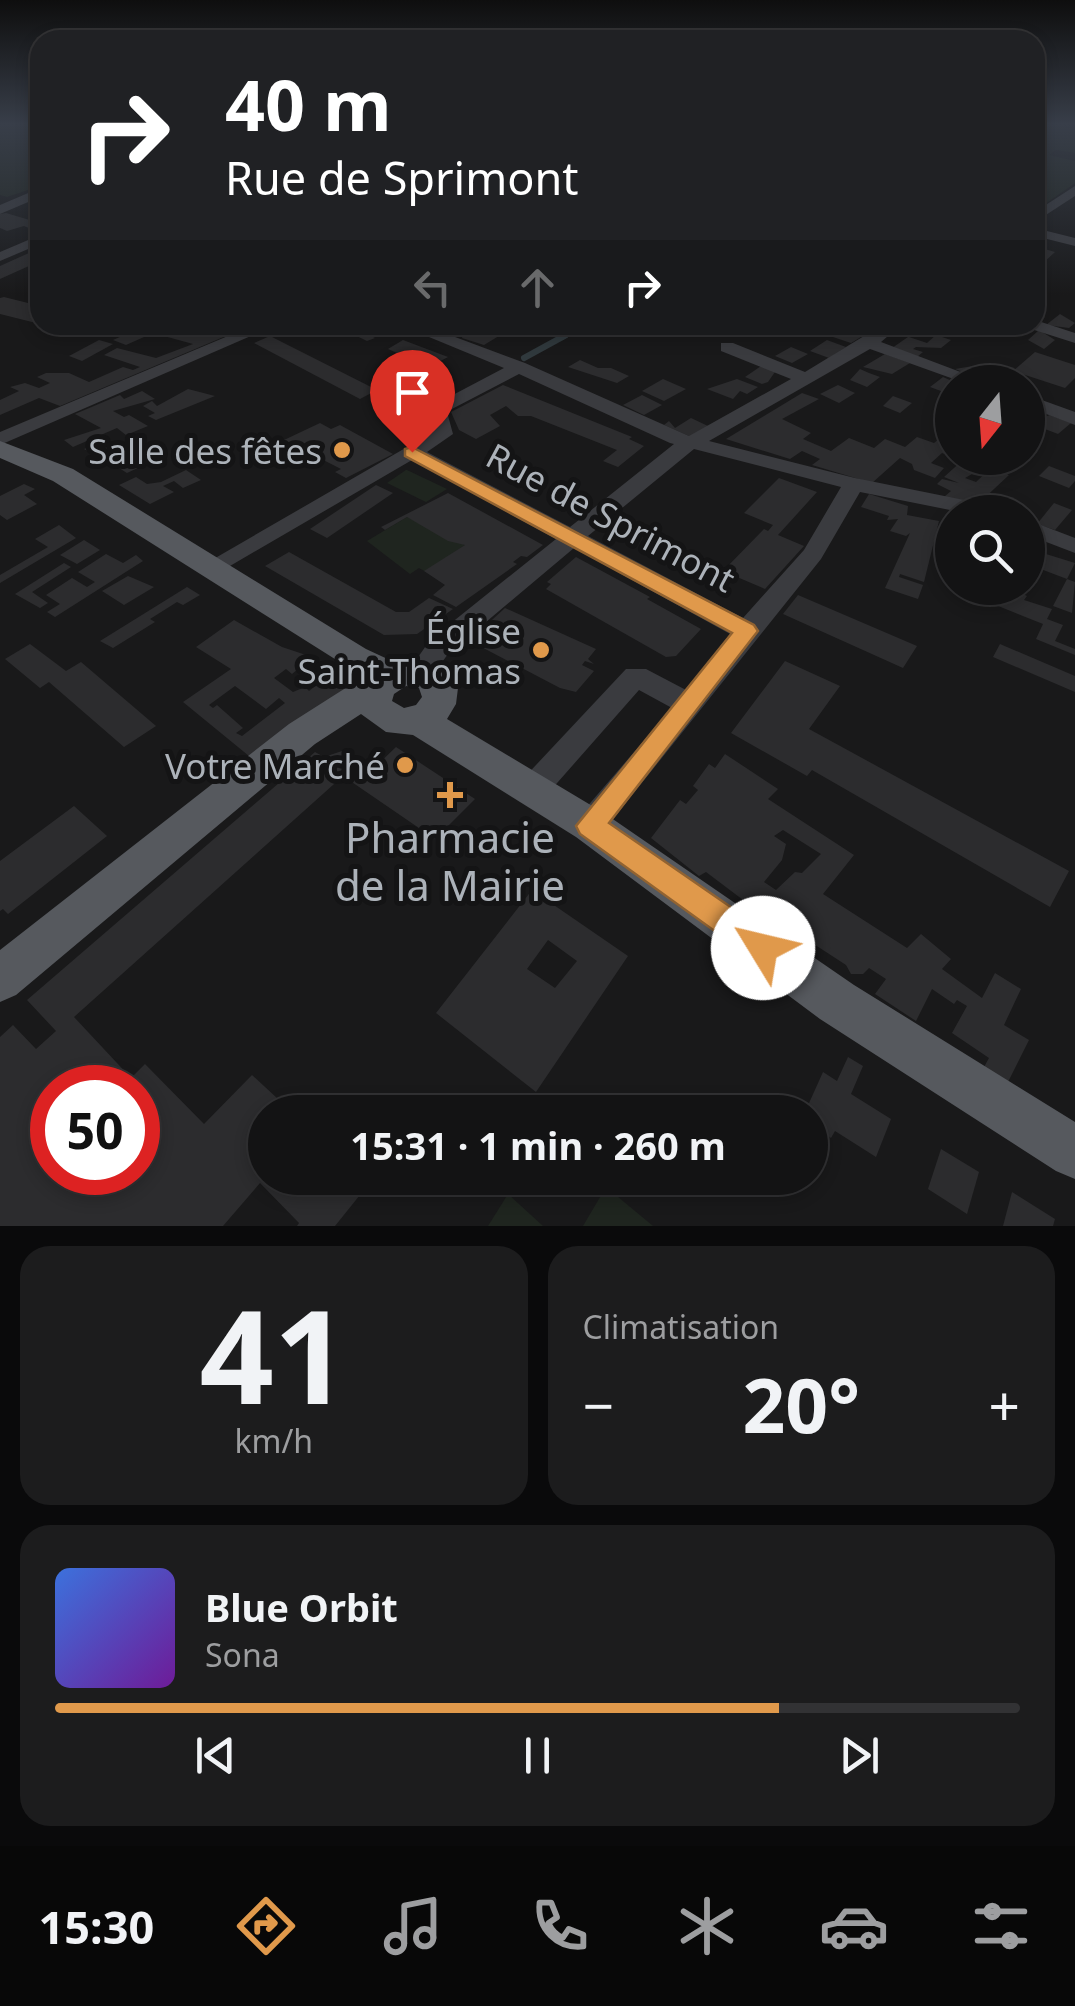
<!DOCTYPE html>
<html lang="fr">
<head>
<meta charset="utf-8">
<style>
  :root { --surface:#131314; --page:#1c1c1d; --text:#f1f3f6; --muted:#9d9ea0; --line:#323234; --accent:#e0994b }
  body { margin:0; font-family:"Noto Sans",sans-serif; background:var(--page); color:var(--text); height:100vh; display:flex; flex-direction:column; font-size:38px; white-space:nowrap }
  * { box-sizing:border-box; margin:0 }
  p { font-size:32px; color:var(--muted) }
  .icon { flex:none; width:55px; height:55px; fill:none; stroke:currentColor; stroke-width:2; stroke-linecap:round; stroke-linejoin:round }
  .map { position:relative; height:1226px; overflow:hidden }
  .side { display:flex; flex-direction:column; gap:20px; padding:20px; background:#0a0a0b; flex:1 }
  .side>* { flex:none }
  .hud { position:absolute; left:30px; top:30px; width:1015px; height:305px; border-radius:30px; box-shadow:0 5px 15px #0003,0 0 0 2px var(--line); background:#202124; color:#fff; overflow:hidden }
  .needle { width:65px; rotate:197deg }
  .controls { position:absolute; left:935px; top:365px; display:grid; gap:20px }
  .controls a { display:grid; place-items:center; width:110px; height:110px; border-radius:50%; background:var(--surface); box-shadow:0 5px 15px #0003,0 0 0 2px var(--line); font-size:50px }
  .speed { position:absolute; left:30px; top:1065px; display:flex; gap:20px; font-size:50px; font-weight:700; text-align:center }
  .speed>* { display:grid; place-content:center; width:130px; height:130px; border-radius:50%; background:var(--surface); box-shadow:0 5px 15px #0003,0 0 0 2px var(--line); line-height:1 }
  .speed .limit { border:15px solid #d22; background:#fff; color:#111 }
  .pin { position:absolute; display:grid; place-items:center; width:85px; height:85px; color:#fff; margin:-102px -42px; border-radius:50% 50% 50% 0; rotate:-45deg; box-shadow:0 0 10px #0007 }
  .pin .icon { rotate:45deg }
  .me { position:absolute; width:110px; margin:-55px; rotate:306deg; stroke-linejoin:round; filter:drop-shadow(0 0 8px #0008) }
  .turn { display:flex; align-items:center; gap:35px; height:210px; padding:0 30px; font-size:45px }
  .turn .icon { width:130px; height:130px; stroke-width:2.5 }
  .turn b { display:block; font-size:70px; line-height:85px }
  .lanes { display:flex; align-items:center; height:95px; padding:0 30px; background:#0003; justify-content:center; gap:50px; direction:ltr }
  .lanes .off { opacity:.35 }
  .big { font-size:75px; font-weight:700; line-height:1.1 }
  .side .tile { flex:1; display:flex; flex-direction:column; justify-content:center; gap:15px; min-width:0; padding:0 35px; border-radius:30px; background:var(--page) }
  .side .dial { align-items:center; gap:0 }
  .dial b { font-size:130px; line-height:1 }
  .song { display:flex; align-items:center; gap:30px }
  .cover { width:120px; height:120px; border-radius:15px; background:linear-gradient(135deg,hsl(220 70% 55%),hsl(280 70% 35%)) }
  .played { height:10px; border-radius:5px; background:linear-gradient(90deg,var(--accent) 75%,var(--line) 75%) }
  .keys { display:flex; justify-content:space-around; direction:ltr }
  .heat { display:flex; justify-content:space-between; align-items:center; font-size:55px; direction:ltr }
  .side .tiles { flex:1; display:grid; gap:20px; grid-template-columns:1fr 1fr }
  .tile:last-child { grid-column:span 2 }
  .trip { position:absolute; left:248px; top:1095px; width:580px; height:100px; border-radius:50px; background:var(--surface); box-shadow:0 5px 15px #0003,0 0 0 2px var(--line); font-weight:700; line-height:100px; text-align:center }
  .tab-bar { display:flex; height:160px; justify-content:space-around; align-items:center; background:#080808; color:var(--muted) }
  .tab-bar .icon { width:70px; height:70px }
  .tab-bar .active { color:var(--accent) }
  .tab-bar b { font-size:45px; color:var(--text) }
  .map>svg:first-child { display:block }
  .green { fill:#1f251f }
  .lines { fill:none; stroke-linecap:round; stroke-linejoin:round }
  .stream-far2 { stroke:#30393d; stroke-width:4 }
  .stream-far1 { stroke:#30393d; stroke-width:5 }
  .stream { stroke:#30393d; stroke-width:6 }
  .building { fill:#2c2c2e; fill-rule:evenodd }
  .minor { fill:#3a3b3f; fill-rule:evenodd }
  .major { fill:#56595e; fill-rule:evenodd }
  .route { fill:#e0994b; stroke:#926331; stroke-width:2.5 }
  .poi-dot { fill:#e0994b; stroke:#141415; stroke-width:4 }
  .labels { text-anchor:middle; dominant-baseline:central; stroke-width:10; stroke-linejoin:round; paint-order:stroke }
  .poi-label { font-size:35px; fill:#acb2b9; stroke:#141415; text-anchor:end }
  .street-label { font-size:35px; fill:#acb2b9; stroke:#141415 }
  .near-poi-label { font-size:42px; fill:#acb2b9; stroke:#141415 }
</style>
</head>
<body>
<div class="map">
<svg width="1075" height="1226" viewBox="0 0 1075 1226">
  <rect width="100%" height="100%" fill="#19191a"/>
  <!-- green -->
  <g class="green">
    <path d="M0,124H40V186L7,197L0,195Z"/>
    <path d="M1035,124H1064L1062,127L1075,129V153L1056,150L1049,155L1075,161V183L1035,211Z"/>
    <path d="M406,470H407L447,489L426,502L387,483Z"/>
    <path d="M407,517L465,545L426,572L419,568L410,574L367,541Z"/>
    <path d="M606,1187L653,1226H583Z"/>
    <path d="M508,1194L543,1226H488Z"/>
  </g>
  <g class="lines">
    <!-- stream-far2 -->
    <path class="stream-far2" d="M1035,126L1040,124"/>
    <!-- stream-far1 -->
    <path class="stream-far1" d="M561,338L585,325"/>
    <!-- stream -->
    <path class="stream" d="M524,358L566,335"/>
  </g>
  <!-- building -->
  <g class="building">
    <path d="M6,213L40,223V233L24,226L7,231L0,228V214Z"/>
    <path d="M1038,247L1055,252L1041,265L1035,264Z"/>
    <path d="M40,248V261L0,279V266Z"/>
    <path d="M4,297L40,306V324L0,314V298Z"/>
    <path d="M1060,314L1075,323L1069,328L1046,325Z"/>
    <path d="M147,325L167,328L181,325L197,333L209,329L202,325H252L60,406L39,398L0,415V400L19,391L10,387L25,383L39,388L50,383L37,377L46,373H69L89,382L123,367L133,370L140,367L104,355L117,348L156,358L193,344L153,333L126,345L113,340Z"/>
    <path d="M334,325H350L375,338L367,341Z"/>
    <path d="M476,325L495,326L517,325L484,345L462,338L463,331Z"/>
    <path d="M815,325L838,333L842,330L829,325H854L862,328L852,334L861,337L851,343L800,326Z"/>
    <path d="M905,327L917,331L909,337L927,343L936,335L951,340L941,348L916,347L913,349L923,352L917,357L892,348L908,337L897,333Z"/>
    <path d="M1039,330L1055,340L1044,349L1028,340Z"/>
    <path d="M270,336L377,390L360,399L254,343Z"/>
    <path d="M99,340L113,344L82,361L69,356Z"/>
    <path d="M403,340L448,357L429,367L388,349Z"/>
    <path d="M827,340L846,347L829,358L810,351Z"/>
    <path d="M791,347L808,354L792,363L775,356Z"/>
    <path d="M1035,352L1075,365V378L1065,388L1013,371Z"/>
    <path d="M885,354L910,363L892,374L863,367Z"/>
    <path d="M580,360L598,368H611L629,376L617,383L568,367Z"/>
    <path d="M764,364L777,369L768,382L762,384L745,377Z"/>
    <path d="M973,366L994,373L984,380L955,369Z"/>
    <path d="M860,369L869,373L880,377L867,387L850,380Z"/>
    <path d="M943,377L952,381L949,394L930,387Z"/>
    <path d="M663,379L686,389L664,401L642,391Z"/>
    <path d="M737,379L758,387L747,394L740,391L733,399L707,389Z"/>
    <path d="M503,385L632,437L629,439L644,446L618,467L603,461L617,450L531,416H518L506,406L490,415L500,426L476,439L459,430L451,412Z"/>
    <path d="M838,385L855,393L839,403L820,394Z"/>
    <path d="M188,389L215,396L156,420L148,416L155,413L143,406L152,401L157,406Z"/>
    <path d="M142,391L155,399L113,411L124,417L129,415L148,426L126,435L117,428L73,447L64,440L101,428L75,414L120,395L124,399Z"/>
    <path d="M802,393L819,399L782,419L811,433L803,439L831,451L849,438L874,448L885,439L905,447L917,437L934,443L952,428V457L942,453L931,463L944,468L935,478L914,470L912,464L900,458L872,483L812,465L820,459L802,451L790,459L726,439Z"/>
    <path d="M642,395L662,405L644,415L623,405Z"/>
    <path d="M893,396L912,403L900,413L883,406Z"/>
    <path d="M1050,415L1071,423L1058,434L1037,426L1041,418Z"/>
    <path d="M691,418L708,426L691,437L664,425L669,421L675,428Z"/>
    <path d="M320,423L331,429L340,425L393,454L346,478L335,472L341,469L284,440Z"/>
    <path d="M104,440L116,450L122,454L106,461L84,449Z"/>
    <path d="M140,449L155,460L127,473L119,468L125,465L116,460Z"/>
    <path d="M964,459L981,469L965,478L976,482L991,468L1009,475L979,503L944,497L951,491L937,484L942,479L959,483L944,477Z"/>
    <path d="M1049,466L1075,476V481L1069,488L1039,476Z"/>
    <path d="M186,470L201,480L183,488L174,481L163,486L174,492L150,504L119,485L136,477L147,484L161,482Z"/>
    <path d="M779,478L817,492L778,535L804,546L765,589L723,571L764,529L768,531L773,525L744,513Z"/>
    <path d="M24,484L35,489L24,495L37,504L7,520L0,515V496Z"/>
    <path d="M376,485L393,493L327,538L310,529Z"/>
    <path d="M448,493L543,545L527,557L521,556L513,562L517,564L456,607L433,595L445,585L424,571L465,545L448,541L407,517L385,530L381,527Z"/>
    <path d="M869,494L908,506L907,515L939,521L924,582L900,574L899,577L923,585L918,599L885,588L910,533L906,536L890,531L898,519L887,520L889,516L861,507Z"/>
    <path d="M1054,503L1072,510L1055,530L1037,524Z"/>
    <path d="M59,525L76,538L0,583V575L48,547L35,539Z"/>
    <path d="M84,540L100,550L77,564L60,555Z"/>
    <path d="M289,552L396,612H409L429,598L453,609L417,634L384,635L265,566Z"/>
    <path d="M106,554L123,563L136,555L143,561L55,617L47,612L60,604L46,595L72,578L87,587L95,582L78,572Z"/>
    <path d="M1046,554L1075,563L1067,579L1075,582L1072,613L1053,606L1067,579L1038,568Z"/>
    <path d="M576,557L650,597L647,599L701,629L676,656L666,657L546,589L551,584L547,582Z"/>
    <path d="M64,563L71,567L32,592L48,603L40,608L15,594Z"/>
    <path d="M128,576L154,587L124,605L102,591Z"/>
    <path d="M187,587L200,595L183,605L177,602L150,619L155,622L113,648L100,641Z"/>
    <path d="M969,588H1011L1027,596L1024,600L1052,609L1047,619L1063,625L1055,641L1075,649V655L1036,639L1043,624L966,593Z"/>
    <path d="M798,595L917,646L903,668L783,614Z"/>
    <path d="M505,608L596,649L588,659L594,664L585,661L582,665L594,671L576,692L560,688L470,641L477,633L472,627L481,630Z"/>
    <path d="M234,620L282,647L312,657L292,674L286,669L274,678L293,692L305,687L309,691L339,667L351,672L357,680L249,756L183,702L231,669L196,647ZM235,686L266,709L279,698L285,703L242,736L236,733L243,728L217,705L213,708L209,705Z"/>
    <path d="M30,644L66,671L81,662L156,726L124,747L49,682L40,688L5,659Z"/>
    <path d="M1000,644L1075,676V692L993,657Z"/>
    <path d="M785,661L840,686L809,729L1069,871L1050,907L812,770L807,776L731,733Z"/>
    <path d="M396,747L475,799L435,839L343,776L74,1017L131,1078L145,1064L204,1124L252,1075L292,1112H265V1178H360L368,1185L335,1226H297L299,1223L260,1183L223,1226H0V1037L13,1025L36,1049L56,1031L27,1000L315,752L324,757L342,751L371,771ZM52,1088H138V1172H52Z"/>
    <path d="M725,754L778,789L768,799L854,855L823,894L907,948L921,934L951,959L942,969L982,998L995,973L1021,989L1004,1025L1029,1040L1008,1082L984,1067L989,1058L952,1033L967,1006L957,1000L954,1004L932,989L916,1021L875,994L886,979L869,968L863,974H851L846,965L803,937L795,939L706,872L699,876L651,838L680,800L686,804L698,790L693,786L709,764L715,768ZM783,830L821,854L802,873L795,872L776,890L764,882L782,860L786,844L774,836Z"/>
    <path d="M74,806L107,836L8,914L3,909L0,911V861Z"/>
    <path d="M532,890L628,956L536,1092L436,1013ZM548,940L577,961L555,988L527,969Z"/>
    <path d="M848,1057L863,1066L851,1094L891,1119L876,1157L835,1131L831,1138L810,1122V1112H805L823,1072L837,1081Z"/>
    <path d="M941,1149L979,1172L967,1214L928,1189Z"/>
    <path d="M1012,1192L1055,1219L1053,1226H1003Z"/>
  </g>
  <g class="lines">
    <!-- minor -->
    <g class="minor">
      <path d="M1075,186V196L1035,222V212Z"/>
      <path d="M40,188V197L0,214V205Z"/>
      <path d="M1035,228L1075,238V246L1035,236Z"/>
      <path d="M40,235V244L0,261V252Z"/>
      <path d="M1035,320L1075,333V343L1028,328L1026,325H1035Z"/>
      <path d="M254,325H276L0,445V432Z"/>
      <path d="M400,325H423L525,363L689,436L791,379L721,351V343H733L805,372L882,325H901L881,342L987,382H962L870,349L709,441L855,478L989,505L1000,512H960L860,492L821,559L601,834L590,838L579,834L574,825L579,816L672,708L639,690L543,799L532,802L521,799L517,790L521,781L626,669H646L686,690L730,634L574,548L448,654L429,680H411L407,673L430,640L556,539L412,460L218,573H202L198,568L433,432L428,411L430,407L504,368ZM519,374L670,443L674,444L570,527L427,452L453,434L447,412L450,410ZM694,449L841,487L804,550L743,618L588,536Z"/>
      <path d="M1028,395L1075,412V425L1028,407Z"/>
      <path d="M1028,520L1075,538V553L1028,535Z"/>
    </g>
    <!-- major -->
    <path class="major" d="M0,441L73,469L366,649L394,662L441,667L458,688L456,704L447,719L604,813L854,985L1075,1122V1179L1056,1171L820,1019L576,837L413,735L386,732L361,714L315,744L16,995L0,1002V950L289,724L344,689L362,684L365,678L53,481L0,458ZM406,686L419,688L422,697L416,705L404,708L392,701L394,694Z"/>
  </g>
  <!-- sky -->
  <linearGradient id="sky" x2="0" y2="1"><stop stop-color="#0e0e0e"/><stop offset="0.42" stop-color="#383e49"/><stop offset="1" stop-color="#383e49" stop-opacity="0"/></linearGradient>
  <rect width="1075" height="295" fill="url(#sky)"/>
  <!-- route -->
  <path class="route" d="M412,447L754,625L758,631L754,636L609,823L774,937L779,948L774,958L763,963L752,958L580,834L576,826L732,633L405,456V449Z"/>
  <!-- markers -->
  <g class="poi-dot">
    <circle cx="342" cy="450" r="10"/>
    <circle cx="541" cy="650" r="10"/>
    <circle cx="405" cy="765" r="10"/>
    <path d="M445 780h10v10h10v10h-10v10h-10v-10h-10v-10h10z"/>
  </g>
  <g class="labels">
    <!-- poi labels -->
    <g class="poi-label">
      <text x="322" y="450">Salle des fêtes</text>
      <text x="521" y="630">Église<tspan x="521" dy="40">Saint-Thomas</tspan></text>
      <text x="385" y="765">Votre Marché</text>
    </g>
    <!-- street labels -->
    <g class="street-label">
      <text transform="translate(611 517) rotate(28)">Rue de Sprimont</text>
    </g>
    <!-- near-poi labels -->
    <g class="near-poi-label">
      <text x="450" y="836">Pharmacie<tspan x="450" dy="48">de la Mairie</tspan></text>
    </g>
  </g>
</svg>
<div class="controls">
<a><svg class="needle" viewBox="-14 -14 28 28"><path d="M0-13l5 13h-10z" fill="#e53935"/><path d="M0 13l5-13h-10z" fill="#9d9ea0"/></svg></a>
<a><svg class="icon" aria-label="search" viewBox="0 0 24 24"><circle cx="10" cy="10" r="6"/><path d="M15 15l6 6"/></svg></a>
</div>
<div class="speed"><div class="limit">50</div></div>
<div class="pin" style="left:412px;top:452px;background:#d93025"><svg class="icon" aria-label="arrive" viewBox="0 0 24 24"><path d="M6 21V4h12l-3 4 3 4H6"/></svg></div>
<svg class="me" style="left:763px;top:948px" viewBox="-20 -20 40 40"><circle r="19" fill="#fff"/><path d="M0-13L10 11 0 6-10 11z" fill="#e0994b"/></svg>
<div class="trip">15:31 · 1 min · 260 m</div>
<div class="hud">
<div class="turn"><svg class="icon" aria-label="right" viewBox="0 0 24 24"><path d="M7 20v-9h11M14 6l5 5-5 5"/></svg><div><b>40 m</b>Rue de Sprimont</div></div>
<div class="lanes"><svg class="icon off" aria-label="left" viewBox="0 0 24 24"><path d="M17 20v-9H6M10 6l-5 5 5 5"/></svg><svg class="icon off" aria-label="ahead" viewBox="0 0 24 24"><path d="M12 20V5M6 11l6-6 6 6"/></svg><svg class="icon" aria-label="right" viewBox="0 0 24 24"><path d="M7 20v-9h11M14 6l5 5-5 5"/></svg></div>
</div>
</div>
<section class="side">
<div class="tiles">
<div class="tile dial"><b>41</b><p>km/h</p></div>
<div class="tile"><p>Climatisation</p>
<div class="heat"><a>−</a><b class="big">20°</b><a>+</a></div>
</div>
<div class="tile">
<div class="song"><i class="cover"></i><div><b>Blue Orbit</b><p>Sona</p></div></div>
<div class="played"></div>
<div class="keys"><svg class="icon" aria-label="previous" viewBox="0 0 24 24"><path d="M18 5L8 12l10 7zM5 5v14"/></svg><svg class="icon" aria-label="pause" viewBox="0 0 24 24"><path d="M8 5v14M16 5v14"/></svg><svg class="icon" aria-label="next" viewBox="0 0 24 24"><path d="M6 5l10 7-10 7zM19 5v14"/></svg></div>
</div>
</div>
</section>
<nav class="tab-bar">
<b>15:30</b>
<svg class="icon active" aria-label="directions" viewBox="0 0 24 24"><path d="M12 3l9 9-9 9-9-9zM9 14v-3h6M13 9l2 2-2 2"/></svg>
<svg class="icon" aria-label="music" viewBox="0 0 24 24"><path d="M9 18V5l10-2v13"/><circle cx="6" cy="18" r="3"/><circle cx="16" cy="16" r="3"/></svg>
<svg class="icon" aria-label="phone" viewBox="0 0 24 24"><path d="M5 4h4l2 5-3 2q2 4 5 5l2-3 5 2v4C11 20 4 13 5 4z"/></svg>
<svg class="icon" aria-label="climate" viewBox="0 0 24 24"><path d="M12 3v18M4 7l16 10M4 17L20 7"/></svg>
<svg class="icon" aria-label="car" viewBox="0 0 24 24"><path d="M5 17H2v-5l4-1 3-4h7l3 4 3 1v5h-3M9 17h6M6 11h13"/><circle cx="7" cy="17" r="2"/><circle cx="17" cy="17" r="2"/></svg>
<svg class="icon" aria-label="filters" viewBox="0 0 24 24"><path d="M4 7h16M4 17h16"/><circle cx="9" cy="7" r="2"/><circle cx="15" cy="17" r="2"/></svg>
</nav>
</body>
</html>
